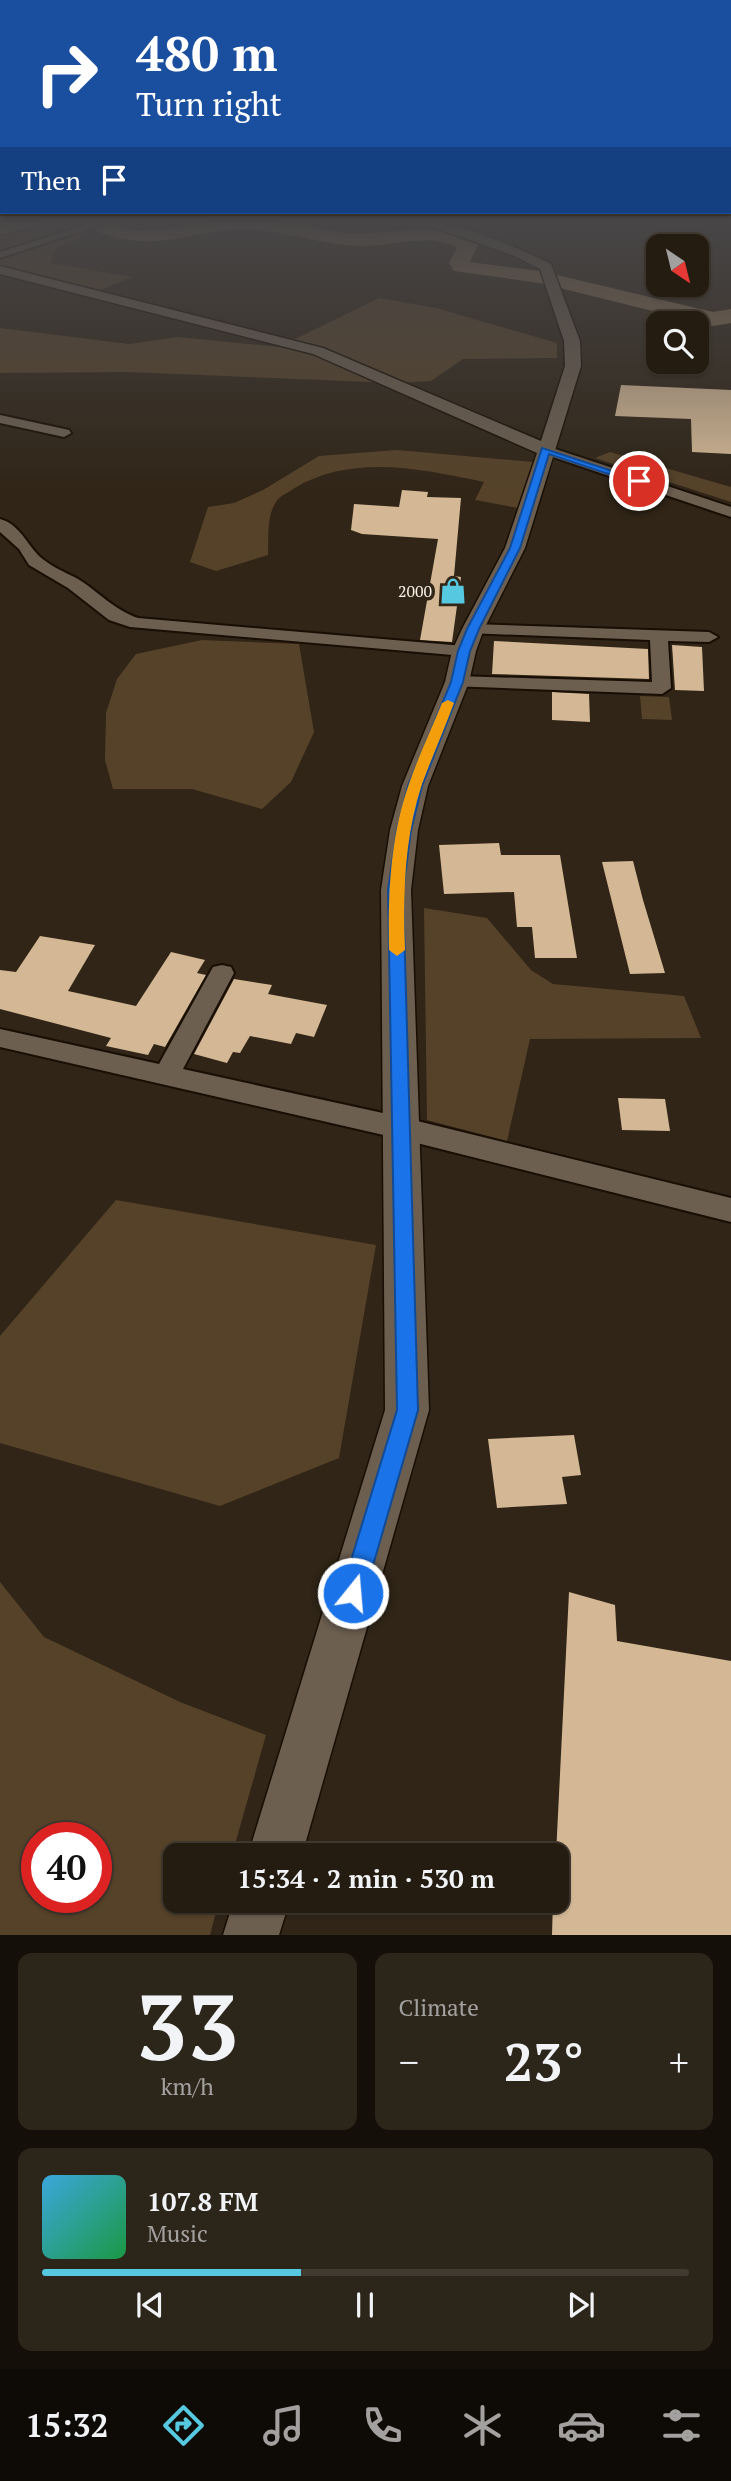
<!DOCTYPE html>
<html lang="en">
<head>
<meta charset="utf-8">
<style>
  :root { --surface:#241c11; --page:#2c251a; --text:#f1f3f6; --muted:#a3a19f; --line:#413a31; --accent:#56c9e1 }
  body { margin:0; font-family:"PT Serif",serif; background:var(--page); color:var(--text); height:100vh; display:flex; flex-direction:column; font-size:26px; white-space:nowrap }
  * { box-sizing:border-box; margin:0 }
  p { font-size:23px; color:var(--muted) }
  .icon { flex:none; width:38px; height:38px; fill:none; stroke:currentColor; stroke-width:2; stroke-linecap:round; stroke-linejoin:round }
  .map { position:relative; height:1935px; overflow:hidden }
  .panel { display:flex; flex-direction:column; gap:18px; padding:18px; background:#140f09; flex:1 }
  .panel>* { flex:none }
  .guide { position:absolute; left:0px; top:0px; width:732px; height:214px; box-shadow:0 2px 5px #0004,0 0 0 2px var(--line); background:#1a4fa0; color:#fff; overflow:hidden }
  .needle { width:46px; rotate:145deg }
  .fabs { position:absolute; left:646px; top:234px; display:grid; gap:14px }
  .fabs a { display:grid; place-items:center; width:63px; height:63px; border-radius:14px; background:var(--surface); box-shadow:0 2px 5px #0004,0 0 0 2px var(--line); font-size:35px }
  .speed { position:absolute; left:21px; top:1822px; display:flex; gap:14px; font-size:35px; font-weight:700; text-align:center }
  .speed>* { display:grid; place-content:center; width:91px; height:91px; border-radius:50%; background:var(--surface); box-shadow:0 2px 5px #0004,0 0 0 2px var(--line); line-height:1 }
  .speed .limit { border:10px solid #d22; background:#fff; color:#111 }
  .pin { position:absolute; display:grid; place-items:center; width:60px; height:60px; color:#fff; margin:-30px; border:4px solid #fff; border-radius:50%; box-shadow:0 2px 7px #0007 }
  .me { position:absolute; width:77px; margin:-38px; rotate:17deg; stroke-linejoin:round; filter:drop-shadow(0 0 5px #0008) }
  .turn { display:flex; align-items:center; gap:24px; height:147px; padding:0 21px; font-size:32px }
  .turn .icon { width:91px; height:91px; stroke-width:2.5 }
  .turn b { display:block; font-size:49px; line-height:60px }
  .then { display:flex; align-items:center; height:66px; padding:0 21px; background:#0003; gap:14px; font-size:26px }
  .big { font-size:52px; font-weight:600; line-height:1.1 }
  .panel .card { flex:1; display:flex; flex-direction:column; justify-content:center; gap:10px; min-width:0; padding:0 24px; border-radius:14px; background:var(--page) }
  .panel .dial { align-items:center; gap:0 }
  .dial b { font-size:91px; line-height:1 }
  .song { display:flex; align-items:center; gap:21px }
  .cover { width:84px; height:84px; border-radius:10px; background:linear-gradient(135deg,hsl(200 70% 55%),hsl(140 70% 35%)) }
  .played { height:7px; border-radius:4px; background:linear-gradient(90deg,var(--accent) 40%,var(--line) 40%) }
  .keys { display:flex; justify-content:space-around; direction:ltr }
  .heat { display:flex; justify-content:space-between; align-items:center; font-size:38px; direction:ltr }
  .panel .tiles { flex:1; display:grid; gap:18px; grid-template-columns:1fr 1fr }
  .card:last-child { grid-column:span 2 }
  .trip { position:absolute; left:163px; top:1843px; width:406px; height:70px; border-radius:14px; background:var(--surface); box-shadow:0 2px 5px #0004,0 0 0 2px var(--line); font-weight:600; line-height:70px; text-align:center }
  .dock { display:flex; height:112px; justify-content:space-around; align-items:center; background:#0e0b07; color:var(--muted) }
  .dock .icon { width:49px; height:49px }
  .dock .on { color:var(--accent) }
  .dock b { font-size:32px; color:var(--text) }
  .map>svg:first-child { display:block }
  .green { fill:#564229; fill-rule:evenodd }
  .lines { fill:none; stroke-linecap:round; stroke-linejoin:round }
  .river { fill:#8b7151; fill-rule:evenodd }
  .building { fill:#d4b895 }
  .minor-casing { stroke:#180e03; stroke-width:4 }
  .tertiary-casing { stroke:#180e03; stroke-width:3 }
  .minor { fill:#6c5f50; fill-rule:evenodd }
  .tertiary { fill:#6c5f50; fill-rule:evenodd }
  .route { fill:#1a73e8; stroke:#114b97; stroke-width:2 }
  .slow { fill:#f59e0b }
  .labels { text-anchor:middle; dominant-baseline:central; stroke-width:7; stroke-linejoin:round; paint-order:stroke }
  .far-poi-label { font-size:16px; fill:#fbf4eb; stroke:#302517; text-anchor:end }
</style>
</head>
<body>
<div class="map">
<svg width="731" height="1935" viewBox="0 0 731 1935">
  <rect width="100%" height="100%" fill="#302517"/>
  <!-- green -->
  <g class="green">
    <path d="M60,221H99L78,239L56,248L50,263L132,277L100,290L0,273V237Z"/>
    <path d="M379,298L436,308L557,343V358L463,359L431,381L395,383L126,372L0,373V328L129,344L178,337L279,347Z"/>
    <path d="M397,450L533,462L518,508L475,500L484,482C422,469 351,453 293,489C288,493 279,496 276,502C266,517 269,538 268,555L216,571L190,562L208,507L234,503L263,490L319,456Z"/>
    <path d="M610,452L731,487V502L595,458Z"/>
    <path d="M202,640L299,644L314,732L291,782L262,809L192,789H113L105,760L106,713L117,679L136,654Z"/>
    <path d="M640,696L669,697L672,720L642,719Z"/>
    <path d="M424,908L487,918L531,970L553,984L684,996L701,1038L530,1039L507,1141L427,1120Z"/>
    <path d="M116,1200L376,1245L339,1458L220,1506L0,1443V1336Z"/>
    <path d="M0,1582L44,1637L180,1702L266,1735L232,1855H175V1900L219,1901L210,1935H0ZM37,1838H96V1897H37Z"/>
  </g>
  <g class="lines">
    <!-- river -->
    <g class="river">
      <path d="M12,221H44L42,225L0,235V223Z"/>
      <path d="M102,221L136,231L169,229L216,221H272L353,234L427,229L455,233L475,241L478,245L470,262L540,271L713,312L731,309V323L713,326L540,283L454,271L449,263L457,247C427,233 394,246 362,246C325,246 289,231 251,230C190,227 160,257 94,230L92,226L94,222Z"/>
    </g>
  </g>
  <!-- building -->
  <g class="building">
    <path d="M621,385L731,390V454L692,452L691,419L615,416Z"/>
    <path d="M402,490L428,492L427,497L461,498L454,576L461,577L452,642L420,640L438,539L362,534L351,530L354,504L399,507Z"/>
    <path d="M494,641L648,649L649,679L492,674Z"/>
    <path d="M672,645L702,647L704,691L675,690Z"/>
    <path d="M552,692L589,694L590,722L552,720Z"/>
    <path d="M499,843L501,855H560L577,958H535L532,927H517L514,892L444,894L439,845Z"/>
    <path d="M633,861L643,900L665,973L630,974L602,862Z"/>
    <path d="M40,936L95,945L68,991L136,1006L171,952L205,960L197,973L206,975L165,1047L154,1044L148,1055L106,1046L111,1038L0,1009V970L16,972Z"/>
    <path d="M234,979L272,985L268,994L327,1005L314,1037L296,1033L291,1044L250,1036L240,1053L233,1052L227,1063L194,1054Z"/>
    <path d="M618,1098L665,1099L670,1131L622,1130Z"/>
    <path d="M574,1435L581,1475L562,1477L567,1504L497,1508L488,1439Z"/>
    <path d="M569,1592L615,1605L617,1641L731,1661V1935H552L553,1900H556V1855Z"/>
  </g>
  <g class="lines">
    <!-- minor casing -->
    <g class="minor-casing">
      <g id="minor">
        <path d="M99,221H112L0,258V252Z"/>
        <path d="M0,415L69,430L71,433L64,437L0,423Z"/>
        <path d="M546,446L731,507V517L541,453L539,450Z"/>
        <path d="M0,519C21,524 30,551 44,560C54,568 67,573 78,579C99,592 114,610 138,618L464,646L473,651L464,656L130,627L109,620L68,588L29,565L19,549L0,532Z"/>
        <path d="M473,624L709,632L718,637L709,642L668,641L671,688L662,694L450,686L448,682L457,676L652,682L650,640L467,633L464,629Z"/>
        <path d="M222,965L231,967L234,973L183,1069L401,1117L731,1198V1222L401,1139L0,1047V1029L159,1064L213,967Z"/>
      </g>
    </g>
    <!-- tertiary casing -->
    <g class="tertiary-casing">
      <g id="tertiary">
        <path d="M415,221C450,218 519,248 551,264L580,341L581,366L525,548L484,629L476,651L469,682L428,786L418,830L411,890L429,1410L302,1855H248L385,1410L381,890L390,830L402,786L445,682L452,651L462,629L505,548L537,453L313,354L0,274V266L323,348L541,441L565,366L564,341L540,269L512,255Z"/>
        <path d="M234,1900H290L279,1935H223Z"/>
      </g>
    </g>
    <!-- minor -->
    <use href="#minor" class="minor"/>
    <!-- tertiary -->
    <use href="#tertiary" class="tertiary"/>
  </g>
  <!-- sky -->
  <linearGradient id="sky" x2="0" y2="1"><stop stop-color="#1a140d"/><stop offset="0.45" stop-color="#484647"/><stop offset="1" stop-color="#484647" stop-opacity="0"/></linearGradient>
  <rect width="731" height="491" fill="url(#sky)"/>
  <!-- route -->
  <path class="route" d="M542,448L643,481L635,483L549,454L520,548L479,629L470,651L463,682L422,786L411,830L403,890L418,1410L365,1593L362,1602L353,1605L344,1602L341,1593L397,1410L388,890L397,830L408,786L451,682L458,651L467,629L510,548Z"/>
  <!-- slow -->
  <path class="slow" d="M448,700L454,703C444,730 432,757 422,784C404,838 403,895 405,950L397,956L389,950C388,895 390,837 409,784C418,757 431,730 442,703Z"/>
  <!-- icons -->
  <defs>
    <g id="shop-bare" transform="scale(2.1)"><path d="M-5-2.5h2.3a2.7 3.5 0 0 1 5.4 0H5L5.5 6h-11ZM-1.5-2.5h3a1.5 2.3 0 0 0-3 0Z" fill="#56c9e1" stroke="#302517" stroke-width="2.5" paint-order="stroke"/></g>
  </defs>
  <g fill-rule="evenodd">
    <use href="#shop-bare" x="453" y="591"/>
  </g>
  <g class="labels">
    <!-- far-poi labels -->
    <g class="far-poi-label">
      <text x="432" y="591">2000</text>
    </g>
  </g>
</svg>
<div class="fabs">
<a><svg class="needle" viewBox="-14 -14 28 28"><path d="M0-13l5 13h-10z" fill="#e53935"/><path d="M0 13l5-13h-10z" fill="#a3a19f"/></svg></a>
<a><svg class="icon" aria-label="search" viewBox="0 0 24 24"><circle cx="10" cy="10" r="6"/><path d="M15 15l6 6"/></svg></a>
</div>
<div class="speed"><div class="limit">40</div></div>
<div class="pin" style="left:639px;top:481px;background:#d93025"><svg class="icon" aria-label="arrive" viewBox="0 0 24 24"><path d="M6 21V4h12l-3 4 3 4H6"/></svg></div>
<svg class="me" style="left:353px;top:1593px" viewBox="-20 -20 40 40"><circle r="17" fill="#1a73e8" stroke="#fff" stroke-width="3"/><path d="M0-11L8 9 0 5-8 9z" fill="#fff"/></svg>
<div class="trip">15:34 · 2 min · 530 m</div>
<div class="guide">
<div class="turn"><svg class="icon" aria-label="right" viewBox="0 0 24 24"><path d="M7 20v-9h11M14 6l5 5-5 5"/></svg><div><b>480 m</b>Turn right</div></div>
<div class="then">Then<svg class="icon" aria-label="arrive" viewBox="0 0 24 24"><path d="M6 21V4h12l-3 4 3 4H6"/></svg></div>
</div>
</div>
<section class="panel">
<div class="tiles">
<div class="card dial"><b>33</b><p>km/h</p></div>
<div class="card"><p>Climate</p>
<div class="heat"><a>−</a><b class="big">23°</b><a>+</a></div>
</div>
<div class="card">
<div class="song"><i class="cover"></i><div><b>107.8 FM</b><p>Music</p></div></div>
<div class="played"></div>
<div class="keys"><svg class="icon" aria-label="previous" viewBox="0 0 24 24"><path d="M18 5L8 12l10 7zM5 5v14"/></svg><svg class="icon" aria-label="pause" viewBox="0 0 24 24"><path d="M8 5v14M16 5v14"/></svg><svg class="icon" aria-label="next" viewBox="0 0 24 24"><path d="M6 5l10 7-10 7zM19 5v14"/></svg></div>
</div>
</div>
</section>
<nav class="dock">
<b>15:32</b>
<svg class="icon on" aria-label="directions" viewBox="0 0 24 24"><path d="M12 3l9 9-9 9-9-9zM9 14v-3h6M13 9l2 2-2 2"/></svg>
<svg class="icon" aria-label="music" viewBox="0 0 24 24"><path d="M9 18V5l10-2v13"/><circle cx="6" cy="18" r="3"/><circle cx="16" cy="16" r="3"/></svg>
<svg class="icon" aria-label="phone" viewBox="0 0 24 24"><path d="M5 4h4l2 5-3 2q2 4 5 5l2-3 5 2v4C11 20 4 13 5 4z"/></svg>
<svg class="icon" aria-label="climate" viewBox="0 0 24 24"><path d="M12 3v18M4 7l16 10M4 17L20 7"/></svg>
<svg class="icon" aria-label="car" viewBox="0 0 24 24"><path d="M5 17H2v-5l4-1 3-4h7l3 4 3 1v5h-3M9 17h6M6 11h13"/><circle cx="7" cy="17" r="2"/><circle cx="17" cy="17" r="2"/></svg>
<svg class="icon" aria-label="filters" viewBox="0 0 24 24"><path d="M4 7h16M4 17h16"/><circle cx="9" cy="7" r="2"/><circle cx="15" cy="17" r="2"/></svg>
</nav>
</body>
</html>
